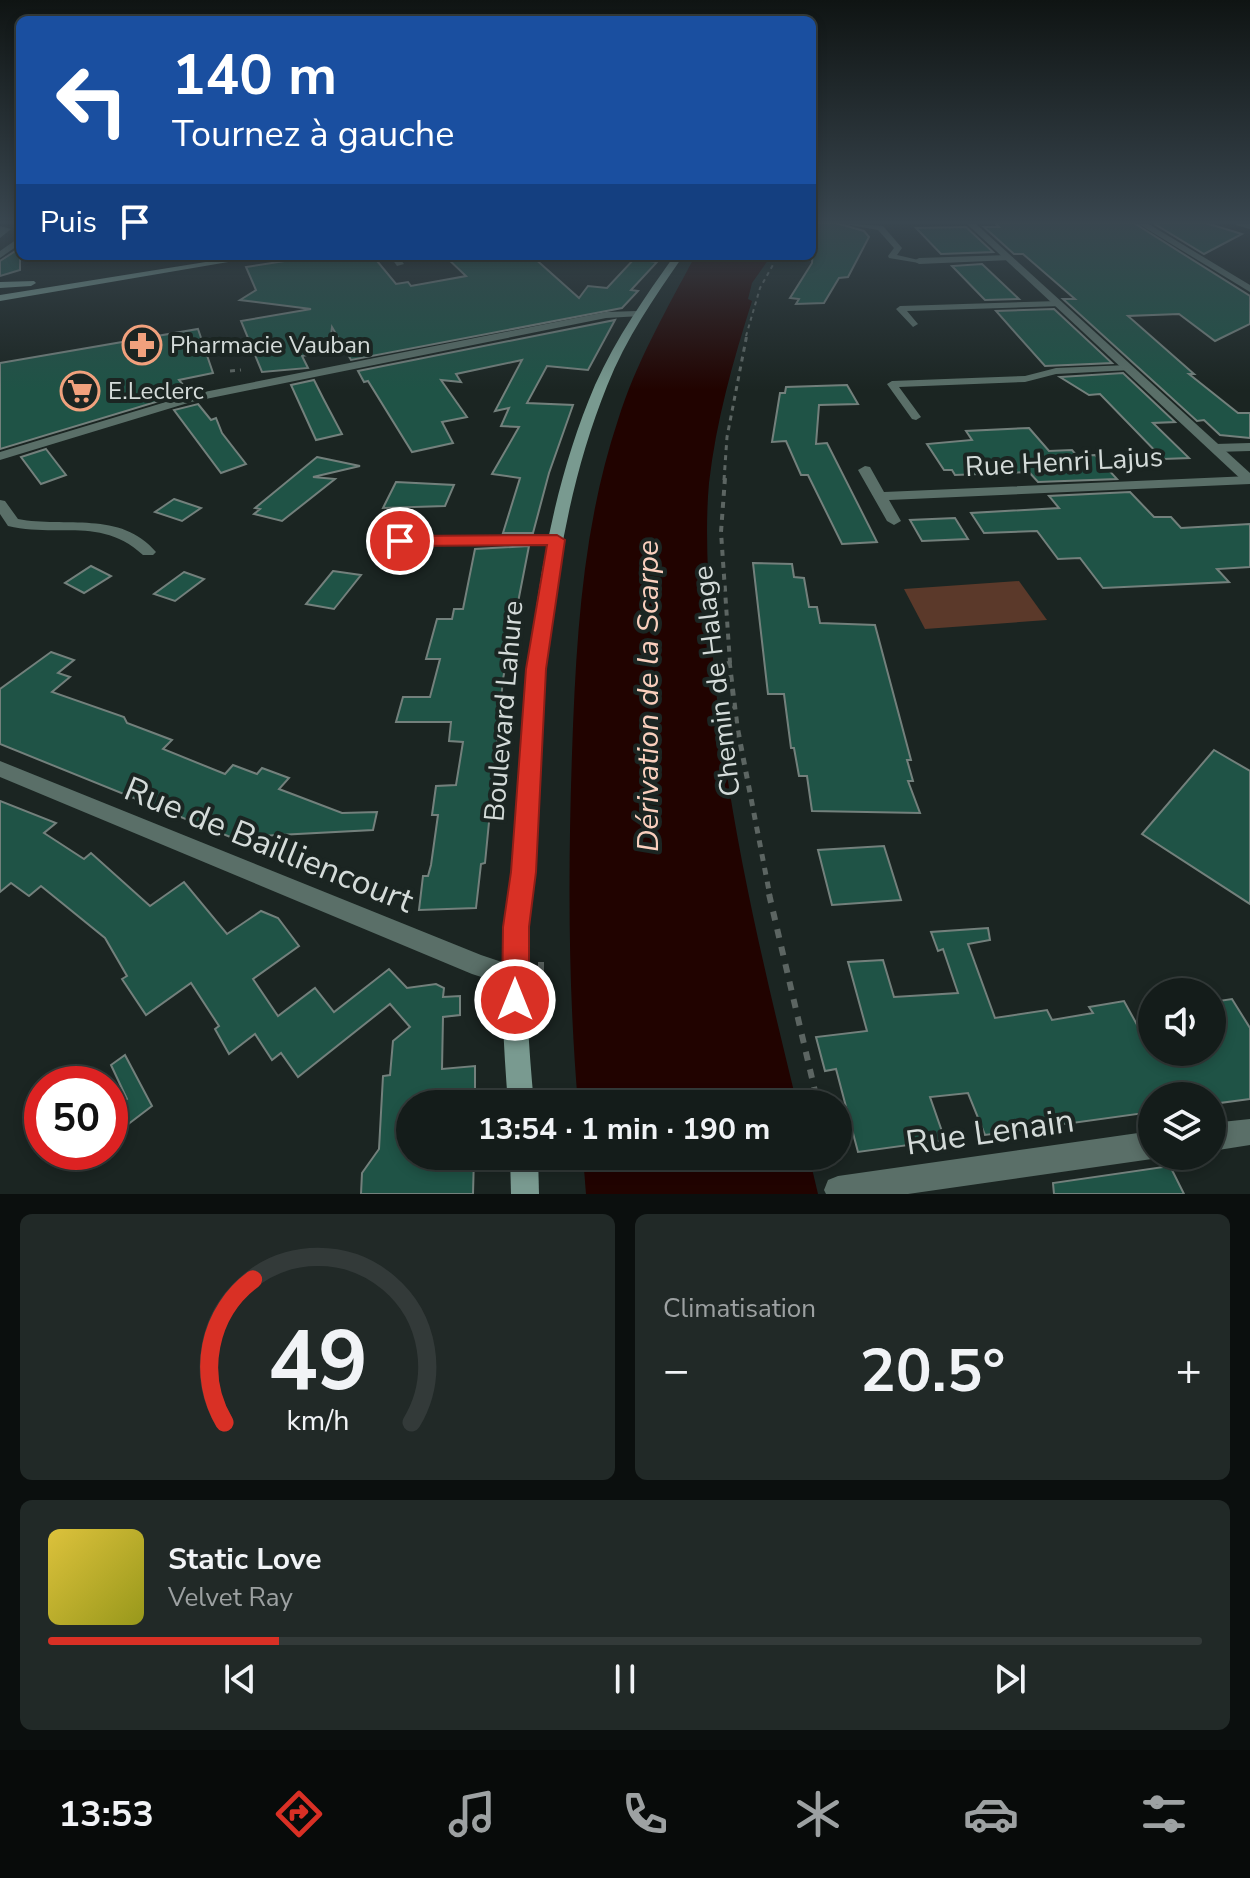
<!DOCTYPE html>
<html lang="fr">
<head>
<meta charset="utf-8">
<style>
  :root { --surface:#141c1a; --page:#212927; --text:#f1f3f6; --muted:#9da1a2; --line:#333a39; --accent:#d93025 }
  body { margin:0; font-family:"Nunito Sans",sans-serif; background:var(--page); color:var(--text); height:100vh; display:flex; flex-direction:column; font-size:30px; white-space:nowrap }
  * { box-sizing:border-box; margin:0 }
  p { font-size:26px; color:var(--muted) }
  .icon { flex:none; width:44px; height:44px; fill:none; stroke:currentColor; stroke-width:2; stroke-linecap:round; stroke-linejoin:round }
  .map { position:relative; height:1194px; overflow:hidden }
  .sheet { display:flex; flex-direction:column; gap:20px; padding:20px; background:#0b0f0e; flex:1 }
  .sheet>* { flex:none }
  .hud { position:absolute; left:16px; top:16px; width:800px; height:244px; border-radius:12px; box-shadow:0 4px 12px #0003,0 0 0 2px var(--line); background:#1a4fa0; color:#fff; overflow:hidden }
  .tools { position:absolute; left:1138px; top:978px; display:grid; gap:16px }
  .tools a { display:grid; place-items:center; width:88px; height:88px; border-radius:50%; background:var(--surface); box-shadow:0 4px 12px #0003,0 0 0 2px var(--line); font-size:40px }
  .speed { position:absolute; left:24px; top:1066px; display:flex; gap:16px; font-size:40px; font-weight:700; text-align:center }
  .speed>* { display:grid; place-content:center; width:104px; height:104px; border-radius:50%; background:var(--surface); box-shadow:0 4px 12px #0003,0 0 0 2px var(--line); line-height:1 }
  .speed .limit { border:12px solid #d22; background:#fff; color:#111 }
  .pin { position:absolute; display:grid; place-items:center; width:68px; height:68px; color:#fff; margin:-34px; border:4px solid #fff; border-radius:50%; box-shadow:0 2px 8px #0007 }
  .me { position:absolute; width:88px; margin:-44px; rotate:0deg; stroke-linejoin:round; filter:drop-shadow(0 0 6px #0008) }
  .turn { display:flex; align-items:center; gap:28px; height:168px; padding:0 24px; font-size:36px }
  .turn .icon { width:104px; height:104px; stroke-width:2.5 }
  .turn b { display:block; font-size:56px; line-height:68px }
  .then { display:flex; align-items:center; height:76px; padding:0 24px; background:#0003; gap:16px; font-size:30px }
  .big { font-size:60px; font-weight:700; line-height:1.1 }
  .sheet .card { flex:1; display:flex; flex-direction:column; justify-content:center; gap:12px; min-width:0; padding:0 28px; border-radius:12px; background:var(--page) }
  .sheet .dial { align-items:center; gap:0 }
  .dial svg { height:208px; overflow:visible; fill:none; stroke:var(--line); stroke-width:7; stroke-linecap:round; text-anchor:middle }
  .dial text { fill:var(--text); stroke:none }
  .song { display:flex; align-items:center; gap:24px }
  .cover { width:96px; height:96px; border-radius:12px; background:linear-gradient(135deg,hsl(50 70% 55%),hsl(60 70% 35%)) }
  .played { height:8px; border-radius:4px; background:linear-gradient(90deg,var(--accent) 20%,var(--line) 20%) }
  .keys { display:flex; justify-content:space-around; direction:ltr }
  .heat { display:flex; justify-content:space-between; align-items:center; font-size:44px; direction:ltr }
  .sheet .tiles { flex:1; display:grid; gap:20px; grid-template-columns:1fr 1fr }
  .card:last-child { grid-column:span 2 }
  .trip { position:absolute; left:396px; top:1090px; width:456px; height:80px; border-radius:40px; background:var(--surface); box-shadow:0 4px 12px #0003,0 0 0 2px var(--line); font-weight:700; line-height:80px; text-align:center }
  .dock { display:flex; height:128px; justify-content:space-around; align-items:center; background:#080b0a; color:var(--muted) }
  .dock .icon { width:56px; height:56px }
  .dock .selected { color:var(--accent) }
  .dock b { font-size:36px; color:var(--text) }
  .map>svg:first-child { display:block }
  .green { fill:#5b392a }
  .water { fill:#210300 }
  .building { fill:#1f5346; stroke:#73807c; stroke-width:2 }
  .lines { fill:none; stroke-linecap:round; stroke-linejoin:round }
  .path-far4 { stroke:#5c6562; stroke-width:2; stroke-dasharray:4 4; stroke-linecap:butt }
  .path-far3 { stroke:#5c6562; stroke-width:3; stroke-dasharray:5 5; stroke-linecap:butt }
  .path-far2 { stroke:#5c6562; stroke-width:4; stroke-dasharray:6 6; stroke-linecap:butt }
  .path-far1 { stroke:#5c6562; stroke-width:5; stroke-dasharray:7 7; stroke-linecap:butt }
  .path { stroke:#5c6562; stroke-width:6; stroke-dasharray:9 9; stroke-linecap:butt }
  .service { fill:#5a6f68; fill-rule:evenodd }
  .minor { fill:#5a6f68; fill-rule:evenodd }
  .tertiary { fill:#5a6f68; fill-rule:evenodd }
  .secondary { fill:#799a90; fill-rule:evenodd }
  .route { fill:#d93025; stroke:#8d1f18; stroke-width:2 }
  .labels { text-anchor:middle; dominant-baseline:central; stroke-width:8; stroke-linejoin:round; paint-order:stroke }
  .far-poi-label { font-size:24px; fill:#d4dbd9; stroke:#1b2522; text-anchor:start }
  .street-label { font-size:28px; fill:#d4dbd9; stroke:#1b2522 }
  .water-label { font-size:30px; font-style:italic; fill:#f9cfbd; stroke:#1b2522 }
  .near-street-label { font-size:34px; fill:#d4dbd9; stroke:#1b2522 }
</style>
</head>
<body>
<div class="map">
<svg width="1250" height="1194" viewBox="0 0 1250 1194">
  <rect width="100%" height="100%" fill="#1b2522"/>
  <!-- green -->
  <path class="green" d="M1019,581L1047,620L925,629L904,589Z"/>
  <!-- water -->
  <g class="water">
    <path d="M695,256H771L752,283L748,299L752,301C733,361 716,421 709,483C705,527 708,573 710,616C719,782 758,944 797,1104H578C568,987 568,871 572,754C576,641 582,528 618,420C636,362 667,309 695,256Z"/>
    <path d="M583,1156H809L818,1194H586Z"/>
  </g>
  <!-- building -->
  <g class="building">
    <path d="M815,223H836L864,231L869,237L848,277L839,278L824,303L796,304L799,299L790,298L812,263Z"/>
    <path d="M995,223H1134L1250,296V324L1215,341L1179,314L1128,316L1194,374H1189L1238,413H1250V438L1220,435L1204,420L1197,421L1063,299H1075L1023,254H1014L984,227H999Z"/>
    <path d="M1153,223H1206L1242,234L1204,254Z"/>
    <path d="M966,227L993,252L941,254L916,228Z"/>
    <path d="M20,248V270L0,276V261Z"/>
    <path d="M317,256H373L396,284L408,282L411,286L466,276L445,256H532L579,298L588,286L607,288L634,259L657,262L631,290L638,291L622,308L351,360L332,327L329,351L302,356L308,368L262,372L241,321L311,309L240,300L256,290L246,267Z"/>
    <path d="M982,264L1019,299L985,300L952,266Z"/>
    <path d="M1054,309L1112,363L1045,366L996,311Z"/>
    <path d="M615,320L588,370L547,366L527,403L573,405L549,473L533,533H503L520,478L492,474L519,427L501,426L509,408L495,411L522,360L456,374L461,382L441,380L467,417L442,422L453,443L412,452L368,381L364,382L358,371Z"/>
    <path d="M198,329L213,373L179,380L189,392L0,449V363Z"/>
    <path d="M1123,373L1175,422L1153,423L1189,458L1163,459L1100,394L1089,395L1060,377Z"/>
    <path d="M314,380L323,398L342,434L316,440L291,385Z"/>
    <path d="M847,385L858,404L819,405L816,444L827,443L877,542L842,544L808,475H801L786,441L772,442L780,393H785L786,387Z"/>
    <path d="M198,404L211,420L216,418L222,433L246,464L221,473L174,410Z"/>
    <path d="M1029,428L1049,451L1072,450L1077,456L1095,455L1117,479L1038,482L1029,472L955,475L952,470H944L927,444L972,440L966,431Z"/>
    <path d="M46,449L66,475L41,484L21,457Z"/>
    <path d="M317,457L360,466L313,477L335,479L282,521L254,514L260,509L255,508Z"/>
    <path d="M396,482L454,485L445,506L383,508Z"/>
    <path d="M1130,492L1154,517H1171L1181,528L1250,524V567L1217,569L1229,582L1103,588L1080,558L1058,559L1037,531L984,533L971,513L1059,508L1049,496Z"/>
    <path d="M174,499L201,508L182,521L155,512Z"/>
    <path d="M955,518L968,539L922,541L910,520Z"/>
    <path d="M529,546L503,679L485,863L481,864L476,908L419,910L423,876H428L431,865L438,815H432L436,786L456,785L463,742L449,741L451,722H396L403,697H430L440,659H426L437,619H452L454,609H463L475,549Z"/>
    <path d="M387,548H411L406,567L380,566Z"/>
    <path d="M753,563L792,564L794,577L804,578L809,607H817L820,623L875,625L911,760H907L913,781H908L920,813L812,811L807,776H799L794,748H791L784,694H768Z"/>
    <path d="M91,566L111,576L84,593L65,583Z"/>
    <path d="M333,571L361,575L334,609L306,604Z"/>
    <path d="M184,572L204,579L175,601L154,594Z"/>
    <path d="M51,652L74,660L58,673L70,677L52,692L124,717L127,723L172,740L163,749L225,774L233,765L257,774L262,768L289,778L279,789L342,813L377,812L373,830L260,836V849L0,744V689Z"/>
    <path d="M1214,750L1250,771V904L1142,834Z"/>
    <path d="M0,801L56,823L44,833L84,859L91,853L150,906L184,882L227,934L261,911L278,918L299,946L253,979L278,1016L315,988L334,1012L389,969L407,988L436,984L444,988L443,997L460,996V1015L443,1017L442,1069L475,1066V1104H410V1156H474L473,1194H361L362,1173L379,1149L383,1076L390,1075L393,1041L410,1027L390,1004L298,1077L281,1053L272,1060L255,1034L229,1054L215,1029L219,1026L191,983L146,1015L122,979L127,976L105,938L41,886L29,896L11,883L0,892Z"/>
    <path d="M884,846L901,900L832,905L818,850Z"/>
    <path d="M988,928L990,940L968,944L995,1018L1047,1010L1052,1020L1093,1013L1089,1007L1124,1001L1141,1032L1152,1030V1052H1212V1002L1232,999L1250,1028V1099L1212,1104V1096H1152V1112L985,1135L968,1093L930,1097L945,1140L858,1152L836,1069L825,1071L816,1037L867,1031L848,962L883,960L894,997L958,993L943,949L938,951L931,932Z"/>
    <path d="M125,1055L152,1106L110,1138V1112L127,1099L111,1065Z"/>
    <path d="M1170,1166L1184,1194H1054L1053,1183Z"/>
  </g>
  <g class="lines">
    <!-- path-far4 -->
    <path class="path-far4" d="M746,336L760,288L778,256"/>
    <!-- path-far3 -->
    <g class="path-far3">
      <path d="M230,371L241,370"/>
      <path d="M724,480L727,437L747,334"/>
    </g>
    <!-- path-far2 -->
    <path class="path-far2" d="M725,478L721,532L730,663"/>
    <!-- path-far1 -->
    <path class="path-far1" d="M729,661L737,726L770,896"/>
    <!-- path -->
    <g class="path">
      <path d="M769,894L818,1104"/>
      <path d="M541,962V994"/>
    </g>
    <!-- service -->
    <g class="service">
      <path d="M839,223L883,226L902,248L897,255L923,261L919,263L889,258L888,256L894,248L878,230Z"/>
      <path d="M0,226L11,229L0,238Z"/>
      <path d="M390,256H398L404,264L397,266Z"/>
      <path d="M1058,301L1062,304L1061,306L907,311L918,324L913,327L896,309L900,306Z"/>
      <path d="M1128,365L1131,366V370L1056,374L1025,382L899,387L921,417L916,420L912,419L887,384L892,381L1025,376L1056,368Z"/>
      <path d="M557,536L562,537L563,540L562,543L400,545L394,541L400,537Z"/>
    </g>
    <!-- minor -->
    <g class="minor">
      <path d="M1137,223H1147L1250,285V292Z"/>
      <path d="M1235,223H1250V229L1236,225Z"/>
      <path d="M20,237V244L0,258V251Z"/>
      <path d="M1008,255L1013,258L1011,260L919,264L914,261L919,258Z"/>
      <path d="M637,311L641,312V316L606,318L191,402L0,460V452L189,395L606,312Z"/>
      <path d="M1250,443V451L1215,452L1209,448L1215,444Z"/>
      <path d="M865,466L870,467L884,492L1250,476V484L889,500L901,521L894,525L887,521L858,470Z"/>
      <path d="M0,500L5,501L18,519C65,528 121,510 156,552L153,555H143C101,516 58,538 8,526L0,514Z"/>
      <path d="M0,761L481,955L523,969L527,977L523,985L515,988L472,974L0,777Z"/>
      <path d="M1250,1119V1145L1212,1151V1123Z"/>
      <path d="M1152,1131V1156H1158L1152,1159L908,1194H826L824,1190L828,1180L838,1176Z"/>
    </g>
    <!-- tertiary -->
    <path class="tertiary" d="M966,223H975L1250,473V484L1245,483Z"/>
    <!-- secondary -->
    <g class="secondary">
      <path d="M243,256H264L0,301V295Z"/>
      <path d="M674,256H683C654,298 626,338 607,386C551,525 543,678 536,826C534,865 528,902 527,941C525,995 529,1050 534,1104H508C504,1050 500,995 504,940C506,902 513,864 515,825C526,678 536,523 595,385C616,338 645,297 674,256Z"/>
      <path d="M34,281L36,283L31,286L0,288V282Z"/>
      <path d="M510,1156H538L539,1194H511Z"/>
    </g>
  </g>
  <!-- sky -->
  <linearGradient id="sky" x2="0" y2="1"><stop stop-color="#0f1413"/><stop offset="0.57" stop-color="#39464f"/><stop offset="1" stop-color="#39464f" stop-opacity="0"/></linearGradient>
  <rect width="1250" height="390" fill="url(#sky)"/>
  <!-- route -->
  <path class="route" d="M557,535L565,540L546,669L536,872L529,927V1000L525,1010L515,1013L506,1010L502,1000L503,927L511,872L526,669L547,545L400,546L391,541L400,536Z"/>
  <!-- icons -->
  <defs>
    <g id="pharmacy-ring" transform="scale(2)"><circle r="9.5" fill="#1b2522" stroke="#f1a17d" stroke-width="1.5"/><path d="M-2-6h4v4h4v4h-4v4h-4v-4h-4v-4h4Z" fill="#f1a17d"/></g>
    <g id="supermarket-ring" transform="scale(2)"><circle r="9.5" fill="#1b2522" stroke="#f1a17d" stroke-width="1.5"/><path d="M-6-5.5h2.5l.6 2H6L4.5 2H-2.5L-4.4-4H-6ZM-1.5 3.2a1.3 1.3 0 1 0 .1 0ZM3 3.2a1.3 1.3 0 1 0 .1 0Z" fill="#f1a17d"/></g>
  </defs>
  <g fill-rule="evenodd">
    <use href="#pharmacy-ring" x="142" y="345"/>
    <use href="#supermarket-ring" x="80" y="391"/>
  </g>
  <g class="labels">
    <!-- far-poi labels -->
    <g class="far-poi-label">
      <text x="170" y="345">Pharmacie Vauban</text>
      <text x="108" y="391">E.Leclerc</text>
    </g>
    <!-- street labels -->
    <g class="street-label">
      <text transform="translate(1064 462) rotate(-3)">Rue Henri Lajus</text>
      <text transform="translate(717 681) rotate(-97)">Chemin de Halage</text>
      <text transform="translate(504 711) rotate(-85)">Boulevard Lahure</text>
    </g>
    <!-- water labels -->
    <g class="water-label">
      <text transform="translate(648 696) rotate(-90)">Dérivation de la Scarpe</text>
    </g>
    <!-- near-street labels -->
    <g class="near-street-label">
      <text transform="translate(269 845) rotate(22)">Rue de Bailliencourt</text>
      <text transform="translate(990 1132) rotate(-8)">Rue Lenain</text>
    </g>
  </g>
</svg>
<div class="tools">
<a><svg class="icon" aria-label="sound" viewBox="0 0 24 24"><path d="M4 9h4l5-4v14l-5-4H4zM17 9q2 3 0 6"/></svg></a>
<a><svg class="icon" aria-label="layers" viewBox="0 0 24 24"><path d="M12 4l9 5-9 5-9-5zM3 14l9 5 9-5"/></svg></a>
</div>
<div class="speed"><div class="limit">50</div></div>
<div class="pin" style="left:400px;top:541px;background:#d93025"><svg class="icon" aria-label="arrive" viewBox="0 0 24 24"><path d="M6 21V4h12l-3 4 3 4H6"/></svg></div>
<svg class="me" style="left:515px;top:1000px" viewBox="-20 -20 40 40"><circle r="17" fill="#d93025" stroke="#fff" stroke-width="3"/><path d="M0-11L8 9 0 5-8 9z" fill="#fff"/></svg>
<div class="trip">13:54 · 1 min · 190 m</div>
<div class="hud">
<div class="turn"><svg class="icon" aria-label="left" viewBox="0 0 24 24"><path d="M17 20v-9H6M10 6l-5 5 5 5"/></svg><div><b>140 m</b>Tournez à gauche</div></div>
<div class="then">Puis<svg class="icon" aria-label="arrive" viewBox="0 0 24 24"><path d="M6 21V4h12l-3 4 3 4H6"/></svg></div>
</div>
</div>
<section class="sheet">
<div class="tiles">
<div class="card dial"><svg viewBox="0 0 100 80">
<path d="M14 69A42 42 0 1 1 86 69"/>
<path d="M14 69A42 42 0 0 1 25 14" stroke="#d93025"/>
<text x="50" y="56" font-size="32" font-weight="700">49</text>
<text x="50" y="72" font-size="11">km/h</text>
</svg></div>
<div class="card"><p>Climatisation</p>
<div class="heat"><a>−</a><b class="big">20.5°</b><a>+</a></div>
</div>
<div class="card">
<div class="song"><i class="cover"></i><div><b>Static Love</b><p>Velvet Ray</p></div></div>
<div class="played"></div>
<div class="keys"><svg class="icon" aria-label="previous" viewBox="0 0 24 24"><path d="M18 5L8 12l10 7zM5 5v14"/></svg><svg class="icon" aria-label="pause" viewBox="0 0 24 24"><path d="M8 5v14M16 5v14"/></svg><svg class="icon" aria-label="next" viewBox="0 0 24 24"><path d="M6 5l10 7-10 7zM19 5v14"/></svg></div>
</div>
</div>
</section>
<nav class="dock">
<b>13:53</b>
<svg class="icon selected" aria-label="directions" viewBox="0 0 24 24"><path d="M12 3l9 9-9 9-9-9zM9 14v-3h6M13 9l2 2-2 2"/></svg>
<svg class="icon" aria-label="music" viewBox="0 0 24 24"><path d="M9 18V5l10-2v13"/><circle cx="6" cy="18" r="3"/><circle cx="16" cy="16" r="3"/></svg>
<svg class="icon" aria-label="phone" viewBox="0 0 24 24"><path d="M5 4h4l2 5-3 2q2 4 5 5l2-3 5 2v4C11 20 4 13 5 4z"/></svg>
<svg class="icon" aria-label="climate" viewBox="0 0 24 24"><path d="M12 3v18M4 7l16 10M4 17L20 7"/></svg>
<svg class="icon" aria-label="car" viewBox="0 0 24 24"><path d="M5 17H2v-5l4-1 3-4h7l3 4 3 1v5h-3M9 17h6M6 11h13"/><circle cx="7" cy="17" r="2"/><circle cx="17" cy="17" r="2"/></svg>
<svg class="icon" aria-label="filters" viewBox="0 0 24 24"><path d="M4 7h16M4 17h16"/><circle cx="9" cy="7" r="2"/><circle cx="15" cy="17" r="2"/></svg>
</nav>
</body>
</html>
